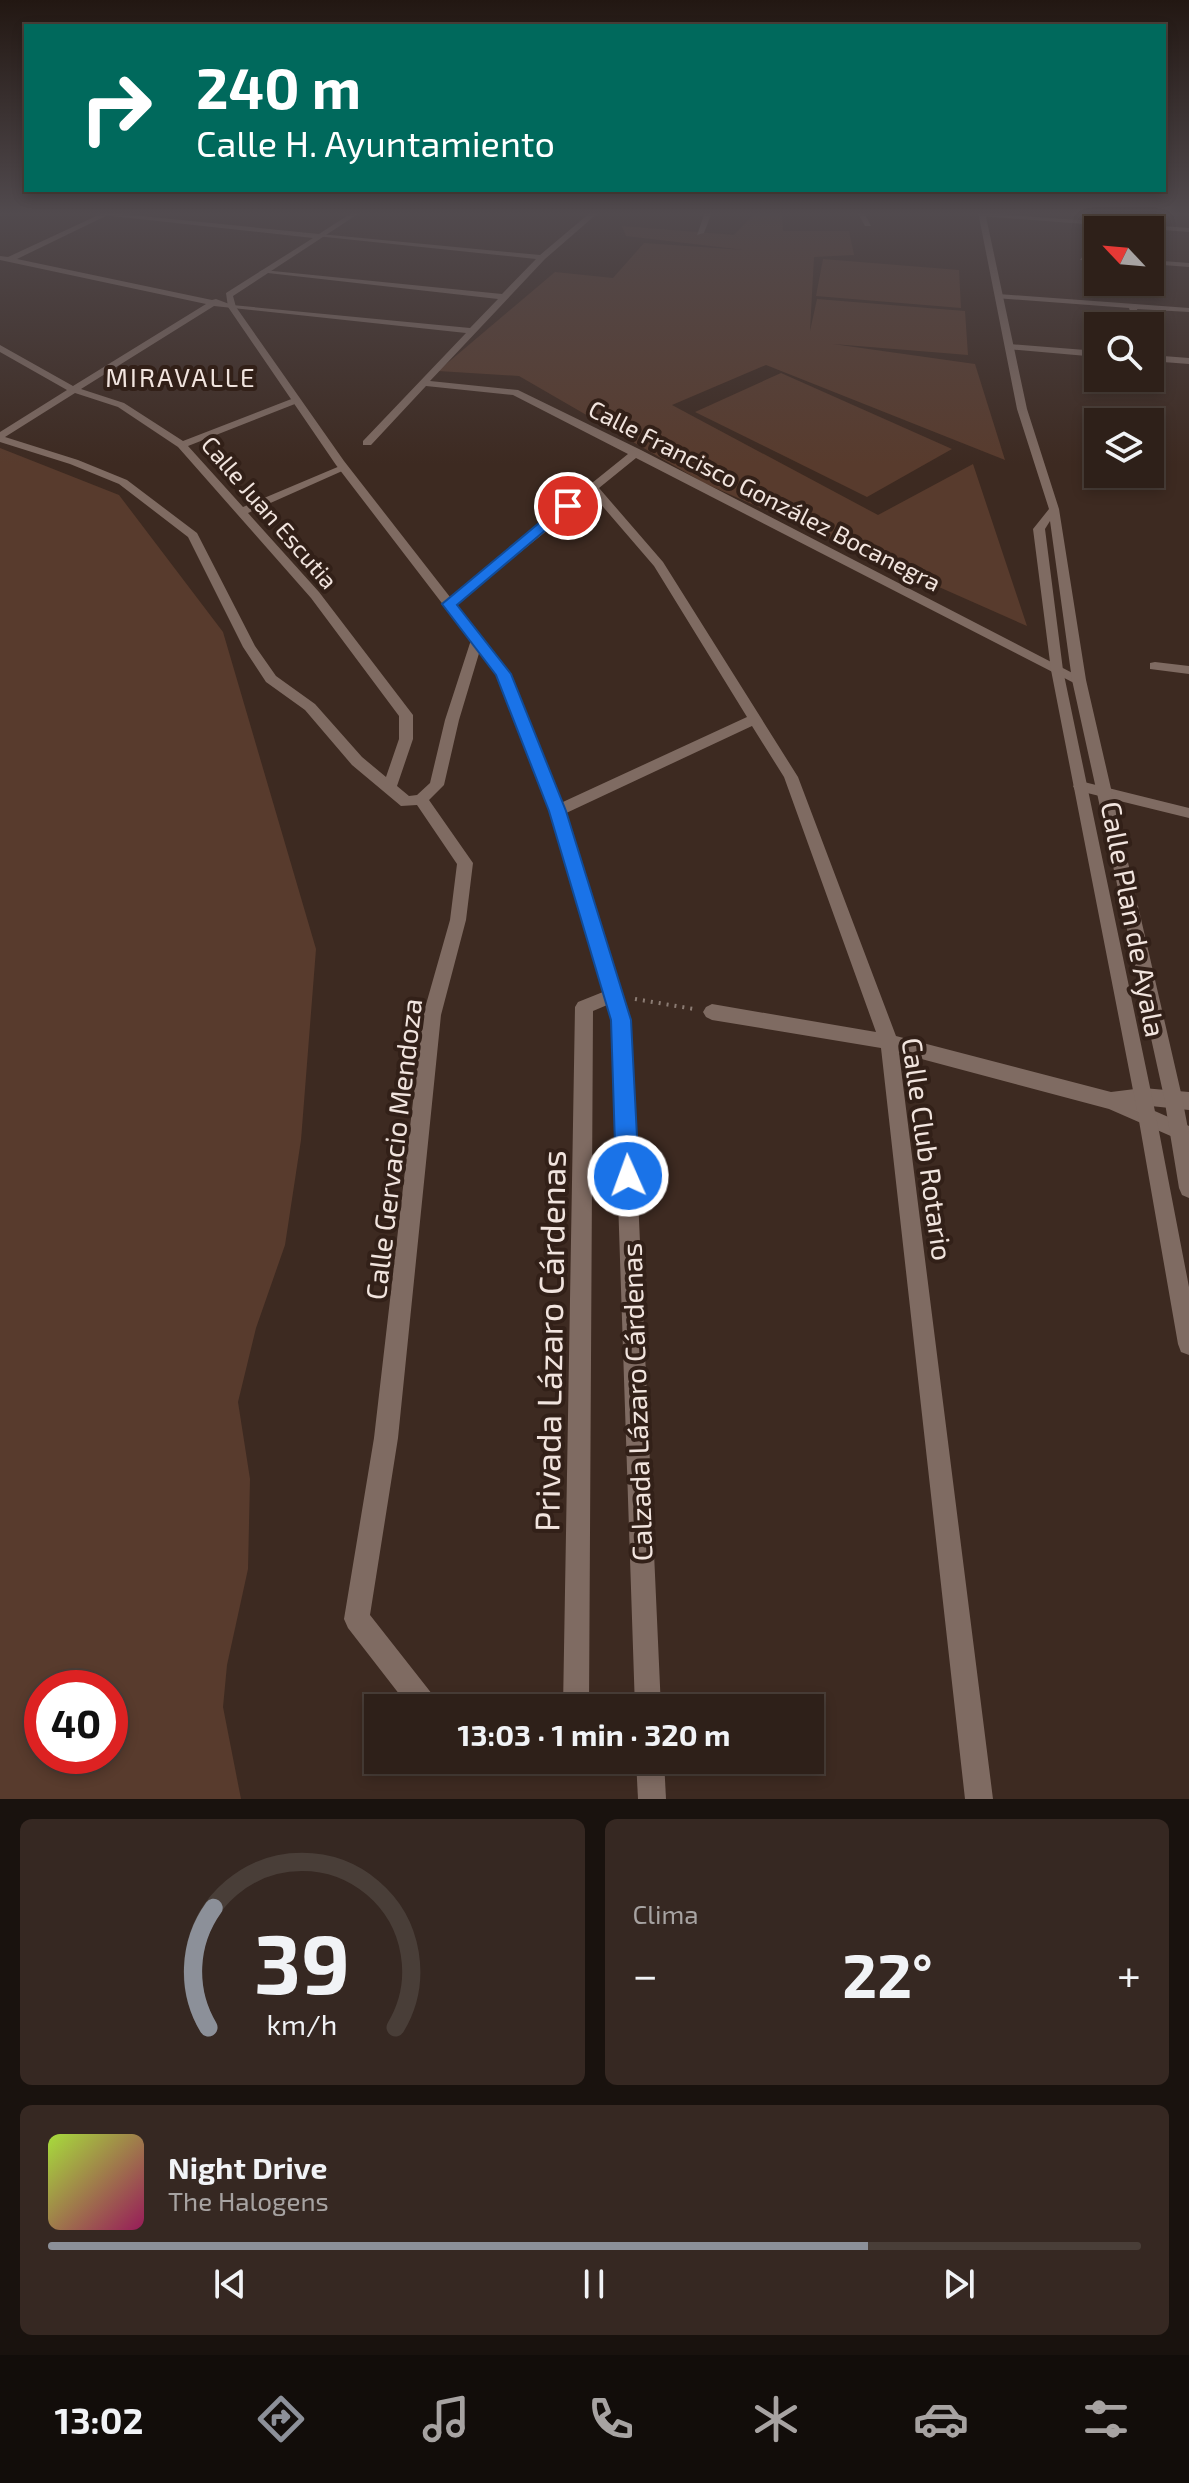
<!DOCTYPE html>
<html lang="es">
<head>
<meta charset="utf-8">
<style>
  :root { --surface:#2e2019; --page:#362822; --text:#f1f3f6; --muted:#a7a3a2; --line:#493e38; --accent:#8c9099 }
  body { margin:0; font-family:"Exo 2",sans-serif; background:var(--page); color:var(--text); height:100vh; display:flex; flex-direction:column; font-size:30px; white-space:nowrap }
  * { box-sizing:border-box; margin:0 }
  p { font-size:26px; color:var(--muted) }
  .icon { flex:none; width:44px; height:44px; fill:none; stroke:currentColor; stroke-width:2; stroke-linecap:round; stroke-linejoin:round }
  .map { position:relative; height:1799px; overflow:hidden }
  .details { display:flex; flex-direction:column; gap:20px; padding:20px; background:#19120e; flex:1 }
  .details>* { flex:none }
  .top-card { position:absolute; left:24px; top:24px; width:1142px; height:168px; border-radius:0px; box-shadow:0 4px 12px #0003,0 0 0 2px var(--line); background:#00695c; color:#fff; overflow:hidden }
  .needle { width:52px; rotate:296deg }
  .controls { position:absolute; left:1084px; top:216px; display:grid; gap:16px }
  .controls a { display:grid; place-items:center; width:80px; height:80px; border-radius:0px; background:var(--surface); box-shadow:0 4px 12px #0003,0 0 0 2px var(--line); font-size:40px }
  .speed { position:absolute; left:24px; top:1670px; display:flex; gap:16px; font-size:40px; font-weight:700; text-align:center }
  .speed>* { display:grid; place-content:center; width:104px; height:104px; border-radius:50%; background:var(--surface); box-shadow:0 4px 12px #0003,0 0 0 2px var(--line); line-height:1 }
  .speed .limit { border:12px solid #d22; background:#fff; color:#111 }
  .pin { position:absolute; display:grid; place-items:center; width:68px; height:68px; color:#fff; margin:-34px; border:4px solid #fff; border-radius:50%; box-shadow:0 2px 8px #0007 }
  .me { position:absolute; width:88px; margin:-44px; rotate:358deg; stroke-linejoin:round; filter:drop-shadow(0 0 6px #0008) }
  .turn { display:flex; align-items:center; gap:28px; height:168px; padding:0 40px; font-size:36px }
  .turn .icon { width:104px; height:104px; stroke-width:2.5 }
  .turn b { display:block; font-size:56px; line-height:68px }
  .big { font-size:60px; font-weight:700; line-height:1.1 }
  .details .card { flex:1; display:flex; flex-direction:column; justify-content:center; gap:12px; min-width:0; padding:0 28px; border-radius:12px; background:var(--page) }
  .details .dial { align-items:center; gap:0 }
  .dial svg { height:208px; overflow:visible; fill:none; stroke:var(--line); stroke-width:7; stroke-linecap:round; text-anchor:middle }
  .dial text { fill:var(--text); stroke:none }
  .song { display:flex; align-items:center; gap:24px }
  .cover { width:96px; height:96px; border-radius:12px; background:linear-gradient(135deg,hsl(80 70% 55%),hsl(330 70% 35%)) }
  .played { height:8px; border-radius:4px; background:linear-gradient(90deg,var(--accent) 75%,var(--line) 75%) }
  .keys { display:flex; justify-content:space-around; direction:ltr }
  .heat { display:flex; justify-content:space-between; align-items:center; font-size:44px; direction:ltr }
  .details .tiles { flex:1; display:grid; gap:20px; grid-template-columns:1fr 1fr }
  .card:last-child { grid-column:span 2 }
  .trip { position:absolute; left:364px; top:1694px; width:460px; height:80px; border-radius:0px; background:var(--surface); box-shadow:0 4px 12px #0003,0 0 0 2px var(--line); font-weight:700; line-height:80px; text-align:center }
  .menu { display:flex; height:128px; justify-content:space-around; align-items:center; background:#120d0a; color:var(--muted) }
  .menu .icon { width:56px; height:56px }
  .menu .selected { color:var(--accent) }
  .menu b { font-size:36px; color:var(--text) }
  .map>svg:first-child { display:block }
  .green { fill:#583b2d; fill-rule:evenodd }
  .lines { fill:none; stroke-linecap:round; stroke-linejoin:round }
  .path { stroke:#8b7b73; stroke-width:4; stroke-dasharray:2 6; stroke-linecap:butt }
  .minor { fill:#7f6b62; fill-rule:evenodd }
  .tertiary { fill:#7f6b62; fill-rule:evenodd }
  .route { fill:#1a73e8; stroke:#114b97; stroke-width:2 }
  .labels { text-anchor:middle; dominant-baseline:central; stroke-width:8; stroke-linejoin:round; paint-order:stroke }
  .far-street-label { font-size:24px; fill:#f1e4de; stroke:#322018 }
  .far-quarter-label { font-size:26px; letter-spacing:2px; fill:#f1e4de; stroke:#322018 }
  .street-label { font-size:28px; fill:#f1e4de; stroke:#322018 }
  .near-street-label { font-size:34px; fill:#f1e4de; stroke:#322018 }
</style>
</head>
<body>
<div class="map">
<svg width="1189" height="1799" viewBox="0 0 1189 1799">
  <rect width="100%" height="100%" fill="#3d2a21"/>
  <!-- green -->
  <g class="green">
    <path d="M756,212H782L783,231H849L854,255L814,257L810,331L817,299L965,311L968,355L833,344L975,364L1005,460L766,365L672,405L878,515L973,464L1027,626L704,483L519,376L438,371L555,272L613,278L644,243L744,250L626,236L622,226L734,235Z"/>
    <path d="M823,259L959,270L961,308L816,296Z"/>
    <path d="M781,373L952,449L867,497L695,412Z"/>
    <path d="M0,448L119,495L223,632L316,949L301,1140L285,1245L256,1328L238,1402L250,1479L248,1569L227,1665L223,1707L241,1799H0ZM110,1688V1756H42V1688Z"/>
  </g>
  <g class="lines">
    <!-- path -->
    <path class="path" d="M635,999L694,1009"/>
    <!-- minor -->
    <g class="minor">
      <path d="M105,212H114L17,259L212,300L216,299L232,305L470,328L498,299L259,272L263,270L502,294L536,259L316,236L320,234L540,255L591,212H599L545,259L430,381L518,390L641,450L1086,680L1079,684L1074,683L636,458L599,488L663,562L798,777L896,1036L1111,1092L1143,1088L1189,1092V1110L1141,1105L1189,1126V1144L1109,1109L899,1053L993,1799H965L881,1048L712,1020L706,1017L703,1012L706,1007L712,1004L876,1032L784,777L752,726L562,815H552L550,811L552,807L747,717L654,566L592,494L453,607H445L443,604L587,487V484L592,483L628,454L513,395L426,386L371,445H363V441L466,333L214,306L81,389L124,403L183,441L294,398H300V402L188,446L243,507L340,466L349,468L248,513L319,592L413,715V739L397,786L409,796L417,795L430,783L445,720L471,640L477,636L483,640L459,720L444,785L429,800L473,863L466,920L441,1015L398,1438L370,1615L436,1699L440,1708H410L348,1628L344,1619L374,1438L423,1015L450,920L457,864L417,805L401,806L352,765L305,710L266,682L243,647L188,537L119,484L70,464L0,442V432L67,390L0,352V345L73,386L206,304L0,260V256L8,257ZM75,393L118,407L178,447L311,598L399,716V739L386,777L362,757L315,704L276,676L255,646L197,533L127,480L78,460L5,437Z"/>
      <path d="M705,212H712L704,233L697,235Z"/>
      <path d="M857,212H864L871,226H865Z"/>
      <path d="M1181,212H1189V215L1182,213Z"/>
      <path d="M982,213L1189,228V232L980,216Z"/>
      <path d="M1083,256L1098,257V261L1080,260Z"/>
      <path d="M1150,260L1189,263V267L1150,264Z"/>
      <path d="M998,294L1189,308V312L1137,309L1143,326H1135L1129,308L995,298Z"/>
      <path d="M1009,344L1098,351V357L1006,349L1005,347Z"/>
      <path d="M1150,355L1189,358V364L1150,361Z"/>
      <path d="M1155,662L1189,666V674L1150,669V663Z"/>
      <path d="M1080,781L1189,808V818L1075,790L1073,786Z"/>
      <path d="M613,988L619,990L622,995L619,1000L593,1011L589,1708H563L575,1007L578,1002Z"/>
    </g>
    <!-- tertiary -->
    <g class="tertiary">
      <path d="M75,212H102L319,234L353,212H361L233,296L236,307L344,461L510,674L564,811L630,1020L661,1708H635L612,1020L550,811L497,675L336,465L228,307L226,293L313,238Z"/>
      <path d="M978,212H985L1027,409L1059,509L1086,680L1182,1097L1189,1134V1198L1182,1195L1179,1188L1164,1097L1072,680L1050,521L1045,529L1063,670L1157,1121L1189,1287V1355L1181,1352L1178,1344L1139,1121L1051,670L1033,529L1049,509L1017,409Z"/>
      <path d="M636,1760H664L666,1799H638Z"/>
    </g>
  </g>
  <!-- sky -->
  <linearGradient id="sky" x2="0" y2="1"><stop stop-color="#221712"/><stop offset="0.46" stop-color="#514a4e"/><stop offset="1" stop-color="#514a4e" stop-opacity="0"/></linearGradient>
  <rect width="1189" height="464" fill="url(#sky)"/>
  <!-- route -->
  <path class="route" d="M563,503L574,506L457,605L511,674L566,811L631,1020L639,1176L635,1184L628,1187L620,1184L616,1176L611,1020L549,811L496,675L442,604Z"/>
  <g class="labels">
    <!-- far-street labels -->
    <g class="far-street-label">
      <text transform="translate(765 495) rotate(27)">Calle Francisco González Bocanegra</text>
      <text transform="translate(270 512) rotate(49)">Calle Juan Escutia</text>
    </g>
    <!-- far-quarter labels -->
    <g class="far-quarter-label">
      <text x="181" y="376">MIRAVALLE</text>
    </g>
    <!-- street labels -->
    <g class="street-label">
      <text transform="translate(1134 919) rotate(79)">Calle Plan de Ayala</text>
      <text transform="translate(393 1149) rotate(-83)">Calle Gervacio Mendoza</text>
      <text transform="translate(928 1149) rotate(82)">Calle Club Rotario</text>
      <text transform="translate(636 1402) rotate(-92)">Calzada Lázaro Cárdenas</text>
    </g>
    <!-- near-street labels -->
    <g class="near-street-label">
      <text transform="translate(549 1341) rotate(-89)">Privada Lázaro Cárdenas</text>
    </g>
  </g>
</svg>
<div class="controls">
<a><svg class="needle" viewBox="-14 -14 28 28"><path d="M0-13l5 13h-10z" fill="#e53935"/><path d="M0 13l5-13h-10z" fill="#a7a3a2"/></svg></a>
<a><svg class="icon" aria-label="search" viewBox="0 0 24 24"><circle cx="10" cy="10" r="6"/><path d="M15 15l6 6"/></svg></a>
<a><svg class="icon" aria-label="layers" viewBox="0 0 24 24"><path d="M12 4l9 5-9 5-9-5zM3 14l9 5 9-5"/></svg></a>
</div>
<div class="speed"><div class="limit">40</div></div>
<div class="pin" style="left:568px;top:506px;background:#d93025"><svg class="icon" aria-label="arrive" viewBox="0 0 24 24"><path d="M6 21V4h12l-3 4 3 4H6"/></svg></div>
<svg class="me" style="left:628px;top:1176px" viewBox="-20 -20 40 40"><circle r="17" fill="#1a73e8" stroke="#fff" stroke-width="3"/><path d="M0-11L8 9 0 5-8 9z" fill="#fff"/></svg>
<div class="trip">13:03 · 1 min · 320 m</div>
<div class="top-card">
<div class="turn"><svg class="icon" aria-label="right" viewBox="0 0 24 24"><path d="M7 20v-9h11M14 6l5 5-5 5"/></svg><div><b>240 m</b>Calle H. Ayuntamiento</div></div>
</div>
</div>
<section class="details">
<div class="tiles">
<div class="card dial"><svg viewBox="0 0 100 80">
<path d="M14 69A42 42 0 1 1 86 69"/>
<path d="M14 69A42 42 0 0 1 16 23" stroke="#8c9099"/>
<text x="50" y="56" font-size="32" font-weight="700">39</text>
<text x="50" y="72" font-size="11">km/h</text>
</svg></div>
<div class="card"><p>Clima</p>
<div class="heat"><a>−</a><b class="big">22°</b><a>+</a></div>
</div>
<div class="card">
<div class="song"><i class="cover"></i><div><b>Night Drive</b><p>The Halogens</p></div></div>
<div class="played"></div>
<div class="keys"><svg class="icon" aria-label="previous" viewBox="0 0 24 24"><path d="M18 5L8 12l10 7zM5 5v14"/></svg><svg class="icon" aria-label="pause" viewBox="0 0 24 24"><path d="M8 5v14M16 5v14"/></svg><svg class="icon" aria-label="next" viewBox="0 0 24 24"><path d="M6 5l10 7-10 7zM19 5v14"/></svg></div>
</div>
</div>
</section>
<nav class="menu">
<b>13:02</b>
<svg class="icon selected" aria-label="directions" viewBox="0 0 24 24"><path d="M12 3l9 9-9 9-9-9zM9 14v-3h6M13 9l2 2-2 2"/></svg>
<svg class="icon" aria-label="music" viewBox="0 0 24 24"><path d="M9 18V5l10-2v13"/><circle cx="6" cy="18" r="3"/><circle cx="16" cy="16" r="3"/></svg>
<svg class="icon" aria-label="phone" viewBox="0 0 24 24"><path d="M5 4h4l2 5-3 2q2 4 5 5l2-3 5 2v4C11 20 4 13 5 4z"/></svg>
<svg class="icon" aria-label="climate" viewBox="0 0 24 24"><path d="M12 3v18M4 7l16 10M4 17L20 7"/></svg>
<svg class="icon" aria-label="car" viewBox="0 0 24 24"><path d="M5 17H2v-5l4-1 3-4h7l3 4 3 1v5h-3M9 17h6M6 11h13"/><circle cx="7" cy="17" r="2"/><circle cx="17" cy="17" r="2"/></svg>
<svg class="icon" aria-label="filters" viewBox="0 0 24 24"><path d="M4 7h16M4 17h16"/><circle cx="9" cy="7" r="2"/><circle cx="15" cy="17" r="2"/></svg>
</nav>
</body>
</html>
